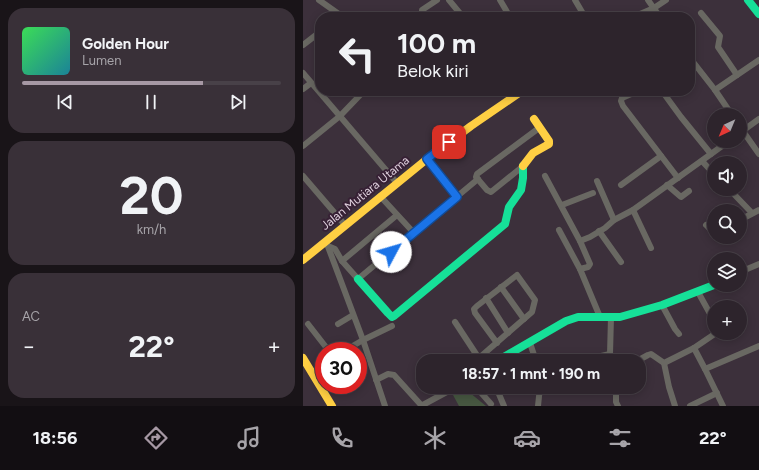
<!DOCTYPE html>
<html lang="id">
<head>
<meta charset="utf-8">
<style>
  :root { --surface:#2d242c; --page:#393038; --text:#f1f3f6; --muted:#a7a4a9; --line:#484148; --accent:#a698a4 }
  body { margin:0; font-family:Figtree,sans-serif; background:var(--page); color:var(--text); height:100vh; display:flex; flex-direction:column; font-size:15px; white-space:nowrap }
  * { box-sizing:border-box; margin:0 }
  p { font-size:13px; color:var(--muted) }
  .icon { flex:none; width:22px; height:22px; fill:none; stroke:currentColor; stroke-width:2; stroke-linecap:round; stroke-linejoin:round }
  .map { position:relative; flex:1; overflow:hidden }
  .drawer { display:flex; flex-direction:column; gap:8px; padding:8px; background:#191418; width:303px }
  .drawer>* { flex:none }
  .banner { position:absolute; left:12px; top:12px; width:380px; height:84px; border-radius:16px; box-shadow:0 2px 10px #0003,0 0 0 1px var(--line); background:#2d242c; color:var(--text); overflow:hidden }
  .needle { width:26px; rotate:224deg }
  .tools { position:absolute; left:404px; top:108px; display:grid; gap:8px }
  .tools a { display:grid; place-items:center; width:40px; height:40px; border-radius:50%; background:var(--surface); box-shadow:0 2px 10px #0003,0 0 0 1px var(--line); font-size:20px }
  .speed { position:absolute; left:12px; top:342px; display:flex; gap:8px; font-size:20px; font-weight:700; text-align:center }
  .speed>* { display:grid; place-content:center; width:52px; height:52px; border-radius:50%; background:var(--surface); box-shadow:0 2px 10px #0003,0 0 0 1px var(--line); line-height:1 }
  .speed .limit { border:6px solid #d22; background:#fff; color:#111 }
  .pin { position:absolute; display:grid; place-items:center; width:34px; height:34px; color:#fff; margin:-17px; border-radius:8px; box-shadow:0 2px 6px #0006 }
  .me { position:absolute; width:44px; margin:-22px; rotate:51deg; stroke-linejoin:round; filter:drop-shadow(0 0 3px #0008) }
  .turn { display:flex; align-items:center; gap:14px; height:84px; padding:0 16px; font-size:18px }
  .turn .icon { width:52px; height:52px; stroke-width:2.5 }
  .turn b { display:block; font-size:28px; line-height:34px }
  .big { font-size:30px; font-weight:700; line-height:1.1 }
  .drawer .card { flex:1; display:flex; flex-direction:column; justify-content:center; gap:6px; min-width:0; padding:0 14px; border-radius:16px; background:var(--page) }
  .drawer .dial { align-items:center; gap:0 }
  .dial b { font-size:52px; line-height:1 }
  .song { display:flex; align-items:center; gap:12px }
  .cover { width:48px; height:48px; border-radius:6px; background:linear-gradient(135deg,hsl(130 70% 55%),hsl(190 70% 35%)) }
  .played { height:4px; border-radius:2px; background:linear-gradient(90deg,var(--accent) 70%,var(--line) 70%) }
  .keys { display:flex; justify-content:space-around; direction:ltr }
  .heat { display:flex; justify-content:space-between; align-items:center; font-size:22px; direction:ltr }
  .trip { position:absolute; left:113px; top:354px; width:230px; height:40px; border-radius:16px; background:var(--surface); box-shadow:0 2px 10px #0003,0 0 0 1px var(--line); font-weight:700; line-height:40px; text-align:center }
  .dock { display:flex; height:64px; justify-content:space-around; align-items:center; background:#120e12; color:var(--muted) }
  .dock .icon { width:28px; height:28px }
  .dock .active { color:var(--accent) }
  .dock b { font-size:18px; color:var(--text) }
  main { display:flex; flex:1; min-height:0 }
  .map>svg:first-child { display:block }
  .green { fill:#475741 }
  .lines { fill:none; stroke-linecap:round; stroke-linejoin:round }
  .street { stroke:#696862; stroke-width:6 }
  .fast { stroke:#16e098; stroke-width:8 }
  .slow { stroke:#ffcf43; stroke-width:8 }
  .route-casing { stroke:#114b97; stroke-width:10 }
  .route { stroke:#1a73e8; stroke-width:7 }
  .labels { text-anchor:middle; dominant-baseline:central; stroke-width:4; stroke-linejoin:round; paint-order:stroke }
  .street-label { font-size:12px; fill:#dfd0dd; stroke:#372135 }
</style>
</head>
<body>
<main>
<section class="drawer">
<div class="card">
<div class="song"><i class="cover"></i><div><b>Golden Hour</b><p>Lumen</p></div></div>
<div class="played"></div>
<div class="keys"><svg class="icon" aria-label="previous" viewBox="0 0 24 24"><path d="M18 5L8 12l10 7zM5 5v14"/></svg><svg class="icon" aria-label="pause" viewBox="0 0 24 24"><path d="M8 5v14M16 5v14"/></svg><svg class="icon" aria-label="next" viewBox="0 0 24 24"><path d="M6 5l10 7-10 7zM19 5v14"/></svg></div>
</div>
<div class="card dial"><b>20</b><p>km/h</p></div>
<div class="card"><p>AC</p>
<div class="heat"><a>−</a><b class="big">22°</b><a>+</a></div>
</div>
</section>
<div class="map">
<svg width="456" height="406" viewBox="0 0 456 406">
  <rect width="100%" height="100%" fill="#3c303b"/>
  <!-- green -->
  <path class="green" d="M161,388L183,406H156L150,395Z"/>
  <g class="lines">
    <!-- street -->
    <g class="street">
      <path d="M16,0L40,17"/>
      <path d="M146,0L160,17"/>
      <path d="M197,0L207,17"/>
      <path d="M272,0L282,17"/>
      <path d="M345,0L357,17"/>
      <path d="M398,13L417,36L415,47L434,75"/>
      <path d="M122,17L119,14V10L134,0"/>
      <path d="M330,17L351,8L363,0"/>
      <path d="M0,45L13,35"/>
      <path d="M387,58L412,90L429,115"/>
      <path d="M0,73L94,183"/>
      <path d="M0,89L8,83"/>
      <path d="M412,90L456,60"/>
      <path d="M335,91L319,98L318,101L320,106L375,178"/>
      <path d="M359,91L378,117L408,154L426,141"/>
      <path d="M437,127L456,154"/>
      <path d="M438,132L456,119"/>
      <path d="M0,146L37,116L61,91"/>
      <path d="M124,159L154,197"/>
      <path d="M399,161L411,174"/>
      <path d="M219,167L188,192L184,190L173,177L174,174L236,128"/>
      <path d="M0,176L42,225"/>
      <path d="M242,176L277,241L287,237L302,228L311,220L330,210L408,154"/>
      <path d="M294,181L311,220"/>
      <path d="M318,185L358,156"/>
      <path d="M364,185L378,197L386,191"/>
      <path d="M426,189L449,213"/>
      <path d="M77,196L111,233"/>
      <path d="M259,205L290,193"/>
      <path d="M330,210L348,248"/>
      <path d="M437,220L456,210"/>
      <path d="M403,225L411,233"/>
      <path d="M256,230L277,269"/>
      <path d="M296,231L318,262"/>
      <path d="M277,241L287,264L285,267L277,269L297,317"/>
      <path d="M24,244L60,340L82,406"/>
      <path d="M25,246L32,249L39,261L55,279L175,179"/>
      <path d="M39,261L94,215"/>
      <path d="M437,272L456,264"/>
      <path d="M198,287L221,319"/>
      <path d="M395,292L411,321"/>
      <path d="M183,298L205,333"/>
      <path d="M359,305L372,329L376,334"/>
      <path d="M308,317L307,354L309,361"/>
      <path d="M437,317L439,315"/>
      <path d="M152,322L177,360"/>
      <path d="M5,324L26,351"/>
      <path d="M35,324L50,315"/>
      <path d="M227,343L233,361"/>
      <path d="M391,348L402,369"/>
      <path d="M41,351L60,340L89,326"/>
      <path d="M176,358L229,312L232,300L214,275L174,306L171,309L172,313L194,343"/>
      <path d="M276,361L307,354"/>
      <path d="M334,361L345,355L348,354L361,363L391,348L413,333"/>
      <path d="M361,363L366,387L372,406"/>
      <path d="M9,373L21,364"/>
      <path d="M73,380L85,374L91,375L119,406"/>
      <path d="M173,387L188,404"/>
      <path d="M193,387L201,406"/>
      <path d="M313,387V402L315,406"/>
      <path d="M118,406L153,387"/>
      <path d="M235,406L237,387"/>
      <path d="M387,406L414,393"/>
      <path d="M420,406L402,369L456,346"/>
    </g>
    <!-- fast -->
    <g class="fast">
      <path d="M445,0L456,14"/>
      <path d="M55,279L85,313L89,317L91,316L202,224L206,207L218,190L220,178V166"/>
      <path d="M194,361L263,321L275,317H317L359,305L411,285"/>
    </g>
    <!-- slow -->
    <g class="slow">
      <path d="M220,166L230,153L246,144V141L231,119"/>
      <path d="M0,260L124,159L168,126L219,91"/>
      <path d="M0,358L29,406"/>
    </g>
  </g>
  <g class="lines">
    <!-- route casing -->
    <g class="route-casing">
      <path id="route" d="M88,252L154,197L124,159L146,142"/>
    </g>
    <!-- route -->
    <use href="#route" class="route"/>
  </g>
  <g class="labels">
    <!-- street labels -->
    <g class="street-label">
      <text transform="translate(62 193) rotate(-39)">Jalan Mutiara Utama</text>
    </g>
  </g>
</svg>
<div class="tools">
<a><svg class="needle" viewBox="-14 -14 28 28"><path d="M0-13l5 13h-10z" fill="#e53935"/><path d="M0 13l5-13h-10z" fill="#a7a4a9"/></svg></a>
<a><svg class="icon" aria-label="sound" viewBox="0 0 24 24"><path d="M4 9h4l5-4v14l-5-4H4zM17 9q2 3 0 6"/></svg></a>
<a><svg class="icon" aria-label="search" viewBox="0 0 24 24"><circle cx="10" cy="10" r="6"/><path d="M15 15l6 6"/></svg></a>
<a><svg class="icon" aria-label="layers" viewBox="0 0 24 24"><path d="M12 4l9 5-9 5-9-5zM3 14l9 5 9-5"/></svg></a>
<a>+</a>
</div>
<div class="speed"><div class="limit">30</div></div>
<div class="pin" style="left:146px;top:142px;background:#d93025"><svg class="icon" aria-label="arrive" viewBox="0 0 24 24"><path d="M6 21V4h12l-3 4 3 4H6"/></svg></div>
<svg class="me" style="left:88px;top:252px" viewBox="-20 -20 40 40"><circle r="19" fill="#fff"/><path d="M0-13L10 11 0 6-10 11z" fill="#1a73e8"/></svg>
<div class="trip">18:57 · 1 mnt · 190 m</div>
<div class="banner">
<div class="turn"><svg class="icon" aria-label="left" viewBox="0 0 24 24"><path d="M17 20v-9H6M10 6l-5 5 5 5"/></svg><div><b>100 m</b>Belok kiri</div></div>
</div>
</div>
</main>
<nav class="dock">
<b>18:56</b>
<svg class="icon active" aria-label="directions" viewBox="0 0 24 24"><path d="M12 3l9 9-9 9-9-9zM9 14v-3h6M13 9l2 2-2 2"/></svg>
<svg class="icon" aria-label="music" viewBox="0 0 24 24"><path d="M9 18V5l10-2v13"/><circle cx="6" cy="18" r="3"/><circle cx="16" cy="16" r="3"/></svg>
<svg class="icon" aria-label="phone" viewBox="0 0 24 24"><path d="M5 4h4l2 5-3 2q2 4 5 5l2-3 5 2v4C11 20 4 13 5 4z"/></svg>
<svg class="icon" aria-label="climate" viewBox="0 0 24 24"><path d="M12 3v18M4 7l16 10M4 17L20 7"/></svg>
<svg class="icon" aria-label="car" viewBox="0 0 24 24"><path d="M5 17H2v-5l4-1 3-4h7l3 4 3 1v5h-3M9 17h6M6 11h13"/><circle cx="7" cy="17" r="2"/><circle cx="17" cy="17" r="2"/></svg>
<svg class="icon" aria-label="filters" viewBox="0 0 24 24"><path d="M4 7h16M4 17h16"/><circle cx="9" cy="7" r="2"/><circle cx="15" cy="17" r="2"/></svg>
<b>22°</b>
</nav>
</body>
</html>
